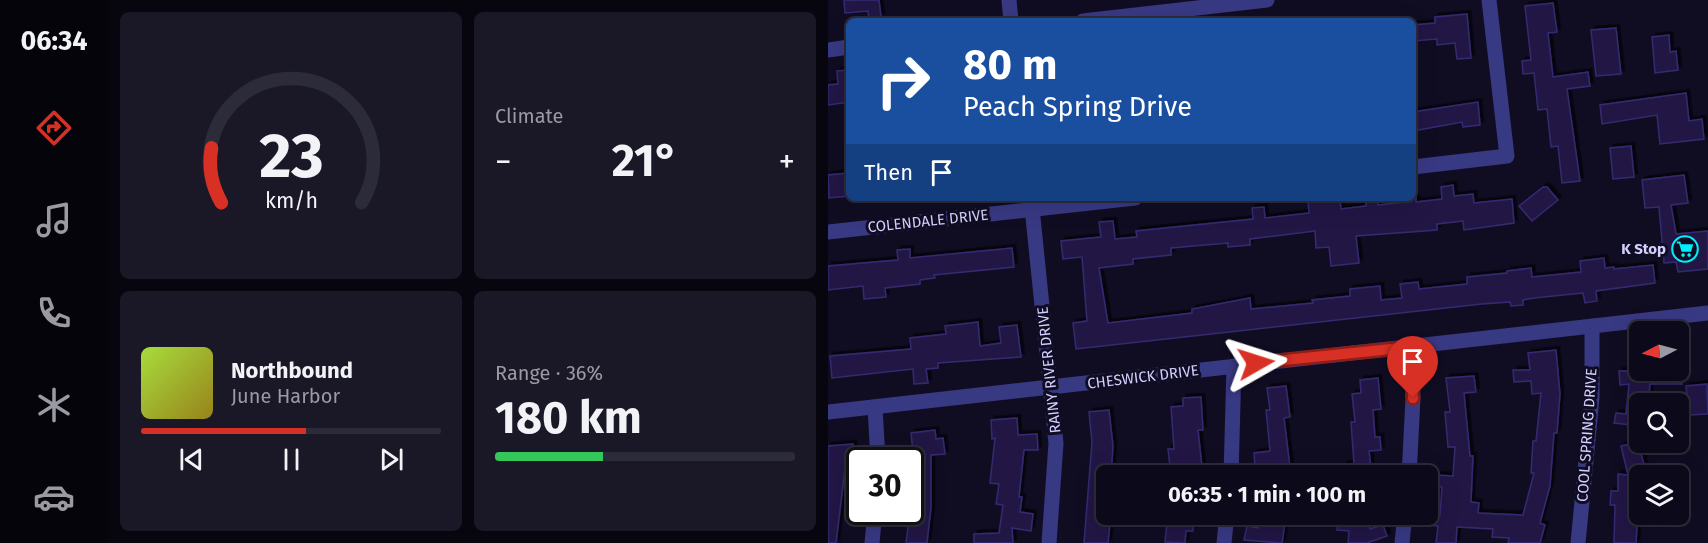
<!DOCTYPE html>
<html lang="en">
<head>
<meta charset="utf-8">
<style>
  :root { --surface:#0c0a1a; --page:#1a1827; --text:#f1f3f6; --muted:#9a9aa2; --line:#2c2b39; --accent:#d93025 }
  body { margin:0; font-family:"Fira Sans",sans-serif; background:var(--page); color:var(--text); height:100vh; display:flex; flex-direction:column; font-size:22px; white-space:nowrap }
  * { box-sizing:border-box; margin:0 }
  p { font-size:20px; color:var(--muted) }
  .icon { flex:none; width:33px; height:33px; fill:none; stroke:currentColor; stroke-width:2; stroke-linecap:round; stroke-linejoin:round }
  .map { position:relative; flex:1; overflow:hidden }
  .panel { display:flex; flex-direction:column; gap:12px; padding:12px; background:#07060e; width:720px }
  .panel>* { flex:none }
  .banner { position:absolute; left:18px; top:18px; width:570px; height:183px; border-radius:9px; box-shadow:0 6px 24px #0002,0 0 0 2px var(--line); background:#1a4fa0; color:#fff; overflow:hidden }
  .needle { width:39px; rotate:264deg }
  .buttons { position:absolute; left:801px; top:321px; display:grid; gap:12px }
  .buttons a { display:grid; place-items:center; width:60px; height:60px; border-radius:9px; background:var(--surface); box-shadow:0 6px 24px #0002,0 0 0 2px var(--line); font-size:30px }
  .speed { position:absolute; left:18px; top:447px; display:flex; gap:12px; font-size:30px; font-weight:700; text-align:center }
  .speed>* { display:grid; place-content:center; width:78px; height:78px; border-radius:50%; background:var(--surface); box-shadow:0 6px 24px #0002,0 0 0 2px var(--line); line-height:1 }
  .speed .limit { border:3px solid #111; border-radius:9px; background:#fff; color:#111 }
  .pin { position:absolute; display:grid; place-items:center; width:51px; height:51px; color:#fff; margin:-62px -26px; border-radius:50% 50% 50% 0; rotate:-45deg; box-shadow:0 0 6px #0007 }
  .pin .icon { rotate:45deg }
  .me { position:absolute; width:66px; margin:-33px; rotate:84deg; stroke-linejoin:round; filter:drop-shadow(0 0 4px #0008) }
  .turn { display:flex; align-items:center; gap:21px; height:126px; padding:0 18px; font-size:27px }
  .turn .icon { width:78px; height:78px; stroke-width:2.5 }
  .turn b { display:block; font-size:42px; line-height:51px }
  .then { display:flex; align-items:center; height:57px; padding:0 18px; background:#0003; gap:12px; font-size:22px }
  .big { font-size:45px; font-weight:700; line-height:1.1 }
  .panel .card { flex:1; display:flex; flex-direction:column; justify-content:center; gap:9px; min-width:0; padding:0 21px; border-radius:9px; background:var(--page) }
  .panel .dial { align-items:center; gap:0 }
  .dial svg { height:156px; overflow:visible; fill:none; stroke:var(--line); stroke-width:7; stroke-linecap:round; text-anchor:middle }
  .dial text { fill:var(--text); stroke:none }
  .song { display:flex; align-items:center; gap:18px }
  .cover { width:72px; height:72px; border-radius:9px; background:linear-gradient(135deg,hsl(80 70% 55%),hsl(50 70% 35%)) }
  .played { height:6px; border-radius:3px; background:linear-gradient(90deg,var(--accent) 55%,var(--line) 55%) }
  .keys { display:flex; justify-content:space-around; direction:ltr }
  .heat { display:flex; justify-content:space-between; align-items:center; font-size:33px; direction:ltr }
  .charge { height:9px; border-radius:4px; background:linear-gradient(90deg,#34c759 36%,var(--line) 0) }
  .panel .tiles { flex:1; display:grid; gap:12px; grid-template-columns:repeat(2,1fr) }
  .trip { position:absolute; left:268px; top:465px; width:342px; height:60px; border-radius:9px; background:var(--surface); box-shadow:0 6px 24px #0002,0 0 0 2px var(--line); font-weight:700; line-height:60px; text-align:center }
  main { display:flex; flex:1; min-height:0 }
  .menu { display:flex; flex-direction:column; width:108px; justify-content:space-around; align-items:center; background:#05040a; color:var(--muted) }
  .menu .icon { width:42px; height:42px }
  .menu .current { color:var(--accent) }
  .menu b { font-size:27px; color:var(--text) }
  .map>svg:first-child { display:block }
  .building { fill:#201945; stroke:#352b71; stroke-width:1.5; filter:url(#shadow) }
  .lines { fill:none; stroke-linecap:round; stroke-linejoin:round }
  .minor { stroke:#383983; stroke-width:15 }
  .route-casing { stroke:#8d1f18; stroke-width:15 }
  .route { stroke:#d93025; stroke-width:10 }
  .labels { text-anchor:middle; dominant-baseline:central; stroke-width:6; stroke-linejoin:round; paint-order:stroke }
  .street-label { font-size:15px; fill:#d3d0ff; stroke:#100d23 }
  .poi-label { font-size:15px; font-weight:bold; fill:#d3d0ff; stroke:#100d23; text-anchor:end }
</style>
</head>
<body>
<main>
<nav class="menu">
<b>06:34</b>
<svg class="icon current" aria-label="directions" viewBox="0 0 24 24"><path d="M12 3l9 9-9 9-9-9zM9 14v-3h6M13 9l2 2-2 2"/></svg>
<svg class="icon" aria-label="music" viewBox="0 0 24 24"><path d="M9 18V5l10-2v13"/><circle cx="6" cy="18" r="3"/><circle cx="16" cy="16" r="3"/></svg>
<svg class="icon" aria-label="phone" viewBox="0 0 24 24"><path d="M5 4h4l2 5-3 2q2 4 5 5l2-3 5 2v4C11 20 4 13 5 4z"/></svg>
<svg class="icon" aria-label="climate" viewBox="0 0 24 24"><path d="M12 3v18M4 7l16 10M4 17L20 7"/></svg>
<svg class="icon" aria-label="car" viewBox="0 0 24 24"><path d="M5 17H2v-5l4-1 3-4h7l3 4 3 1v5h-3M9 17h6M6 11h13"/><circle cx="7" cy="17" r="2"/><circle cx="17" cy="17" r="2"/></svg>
</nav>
<section class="panel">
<div class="tiles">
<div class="card dial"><svg viewBox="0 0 100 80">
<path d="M14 69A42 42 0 1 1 86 69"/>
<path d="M14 69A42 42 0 0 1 9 41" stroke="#d93025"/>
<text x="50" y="56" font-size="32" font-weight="700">23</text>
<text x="50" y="72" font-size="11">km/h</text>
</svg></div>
<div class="card"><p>Climate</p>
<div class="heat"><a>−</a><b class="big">21°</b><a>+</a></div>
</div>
<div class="card">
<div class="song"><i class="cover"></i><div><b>Northbound</b><p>June Harbor</p></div></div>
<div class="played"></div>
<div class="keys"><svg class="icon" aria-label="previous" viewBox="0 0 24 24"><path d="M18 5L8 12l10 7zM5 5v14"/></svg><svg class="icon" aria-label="pause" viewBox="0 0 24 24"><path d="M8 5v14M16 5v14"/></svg><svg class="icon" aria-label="next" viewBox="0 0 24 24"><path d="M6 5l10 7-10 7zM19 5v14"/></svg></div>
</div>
<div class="card"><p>Range · 36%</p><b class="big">180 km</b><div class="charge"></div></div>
</div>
</section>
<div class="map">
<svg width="880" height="543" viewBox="0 0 880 543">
  <defs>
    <filter id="shadow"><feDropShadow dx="3.5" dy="-3.5" stdDeviation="0" flood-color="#0009"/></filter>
  </defs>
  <rect width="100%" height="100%" fill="#100d23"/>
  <!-- building -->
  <g class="building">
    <path d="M16,0H51L53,17L41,19L40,11L17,13Z"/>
    <path d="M725,3L729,32L720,33L725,77L760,72L762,86L739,89L752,181L734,183L730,146L723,147L719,109L710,110L706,73L695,74L694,61L703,60L697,6Z"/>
    <path d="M639,14L643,58L629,59L627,43L609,45V39L585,41V25L607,23V17Z"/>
    <path d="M788,28L793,74L768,76L763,30Z"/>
    <path d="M841,35L842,52L848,51L850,70L827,73L824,37Z"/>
    <path d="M21,70V102L0,105V85L10,84L9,71Z"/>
    <path d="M858,93L861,121L874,119L876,139L832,144L829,115L774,124L772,105Z"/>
    <path d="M650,102L652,125L635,127L634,122L585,131V112Z"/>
    <path d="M803,146L806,177L785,179L782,148Z"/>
    <path d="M21,173V196L1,198L0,175Z"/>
    <path d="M856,175L860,203L843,205L848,234L880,231V269L850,272L848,262L836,263L831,207L817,208L814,180Z"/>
    <path d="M625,185L626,196L645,194L646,203L684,199L686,223L636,230L635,221L609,224V230L528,236L531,263L503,266L501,247L488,248L487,231L422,239V245L400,247V243L343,248V255L305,259V264L271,268L280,323L364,313V309L422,298L423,309L485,303L484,300L522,296V289L552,286L553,300L574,298L572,284L590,282L591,289L639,284V277L679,273V271L703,268L704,277L753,272L752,261L776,258L777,268L786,267V269L825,265L827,283L768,291L769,301L757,303L755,293L706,298L695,300V305L683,306L682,302L654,304L248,349L245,323L259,321L254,257L235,259L233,241L273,237L271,222L285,221L287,239L309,237L308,231L425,219L424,208L436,207L437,218L481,213L480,200H512L513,209L538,206V198H549L550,205L577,202L576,198H588V202L614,199L613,187Z"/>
    <path d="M715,187H719L730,200L704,221L691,206Z"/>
    <path d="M184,248L186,267L106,275L107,278L92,280V284L57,288L58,297L36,299L35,286L0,290V266L70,260L69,250L82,249V258Z"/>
    <path d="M150,322L152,346L173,343L171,327L189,325L193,357L110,363V368L98,369L100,383L86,384L85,369L4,378L2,356L83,349L82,338L118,334L117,326Z"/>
    <path d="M800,341H812V370H853L854,384H822L820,404H812V426L786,423L788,413L798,414L801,384L792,385L791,371H801Z"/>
    <path d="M728,350L732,394L729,433H726L722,486L712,523L717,525L712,543H680L681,538L664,537L665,529L629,527L628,543H608L610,526L599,525L600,514L612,515L614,487L607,486V475L625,476L627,447H620L617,412H622L618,378L646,376L648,392L636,393L642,456H645L643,502L651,503L650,513L695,515L706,473H703L705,441H708L713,393L704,394L703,381L686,382L685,370H702L700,353Z"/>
    <path d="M550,378L553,409L545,410L547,437H552L553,450L541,451L544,476H517L515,465L526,464L523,422H527L524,394L533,393L532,380Z"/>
    <path d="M879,384L880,414L861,415L858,386Z"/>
    <path d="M458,386L462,417L456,418L463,476H439L440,466L427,468L426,453L442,451L438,410H442L439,388Z"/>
    <path d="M373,397L375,430H370L375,476H343L340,449H346L343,407L355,406V398Z"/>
    <path d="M281,410L285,446L283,476H279V514H283L280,543H256L264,442L261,412Z"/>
    <path d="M189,418L190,435L209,434L210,450H196L191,497H194L192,512L205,514L203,531L184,528L185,543H146V534L171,533L175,505L168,504L171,484L162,483L167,438L164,439L163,420Z"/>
    <path d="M107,430L108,439L115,438L117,454L103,455V508L99,543H78L82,513H84V471H87L83,433Z"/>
    <path d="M810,442L819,476H812L808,543H786L787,505H782L783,491H790V474L800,475L793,446Z"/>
    <path d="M25,444L27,468L17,469L8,543H0V446Z"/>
    <path d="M340,514H367L365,531H358L357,543L337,542Z"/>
    <path d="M433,514L458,517L454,543L416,540L419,526L430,528Z"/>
    <path d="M511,514H543L542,529L555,525L559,536L539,543H520L521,531L509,530Z"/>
  </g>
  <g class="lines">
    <!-- minor -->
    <g class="minor">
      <path d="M181,0L183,21"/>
      <path d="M255,21L439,0"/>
      <path d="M0,50L21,47"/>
      <path d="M585,167L679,156L661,0"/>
      <path d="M203,198L228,443L221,543"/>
      <path d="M0,232L307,198"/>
      <path d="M47,407L50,460"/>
      <path d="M0,412L880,313"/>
      <path d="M403,476L406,366"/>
      <path d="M581,476L585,398L583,347"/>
      <path d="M44,543L47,512"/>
      <path d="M396,543L399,514"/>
      <path d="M574,543L577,514"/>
      <path d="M750,543L764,398V326"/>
    </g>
  </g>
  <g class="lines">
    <!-- route casing -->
    <g class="route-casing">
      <path id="route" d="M428,363L583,347L585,398"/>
    </g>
    <!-- route -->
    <use href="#route" class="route"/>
  </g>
  <!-- icons -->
  <defs>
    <g id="supermarket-ring" transform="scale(1.35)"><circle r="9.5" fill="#100d23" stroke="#00effb" stroke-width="1.5"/><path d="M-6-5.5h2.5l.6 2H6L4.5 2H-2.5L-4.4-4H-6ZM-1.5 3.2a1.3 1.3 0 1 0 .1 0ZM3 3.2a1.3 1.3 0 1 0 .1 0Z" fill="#00effb"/></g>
  </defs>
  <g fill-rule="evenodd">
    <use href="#supermarket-ring" x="857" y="249"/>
  </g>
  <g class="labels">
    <!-- street labels -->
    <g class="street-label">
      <text transform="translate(100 221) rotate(-6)">COLENDALE DRIVE</text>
      <text transform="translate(221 370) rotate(-96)">RAINY RIVER DRIVE</text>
      <text transform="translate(315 377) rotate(-7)">CHESWICK DRIVE</text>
      <text transform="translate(759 435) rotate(-86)">COOL SPRING DRIVE</text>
    </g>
    <!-- poi labels -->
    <g class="poi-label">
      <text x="838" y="249">K Stop</text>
    </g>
  </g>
</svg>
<div class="buttons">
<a><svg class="needle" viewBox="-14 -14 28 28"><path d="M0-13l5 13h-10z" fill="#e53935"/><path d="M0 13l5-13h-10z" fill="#9a9aa2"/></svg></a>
<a><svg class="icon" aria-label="search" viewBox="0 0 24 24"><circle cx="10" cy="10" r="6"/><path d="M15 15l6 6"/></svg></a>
<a><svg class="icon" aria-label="layers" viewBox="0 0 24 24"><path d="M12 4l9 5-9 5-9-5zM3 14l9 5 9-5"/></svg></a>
</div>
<div class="speed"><div class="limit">30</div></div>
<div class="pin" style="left:585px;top:398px;background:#d93025"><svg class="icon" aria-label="arrive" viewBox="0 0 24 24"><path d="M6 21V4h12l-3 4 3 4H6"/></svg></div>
<svg class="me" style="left:428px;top:363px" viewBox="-20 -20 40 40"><path d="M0-17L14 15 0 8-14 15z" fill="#d93025" stroke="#fff" stroke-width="4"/></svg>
<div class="trip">06:35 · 1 min · 100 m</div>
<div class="banner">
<div class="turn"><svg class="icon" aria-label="right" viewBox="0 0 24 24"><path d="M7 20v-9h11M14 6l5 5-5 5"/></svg><div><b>80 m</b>Peach Spring Drive</div></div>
<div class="then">Then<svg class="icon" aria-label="arrive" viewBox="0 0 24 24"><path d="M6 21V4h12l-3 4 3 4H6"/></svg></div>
</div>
</div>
</main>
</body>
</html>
